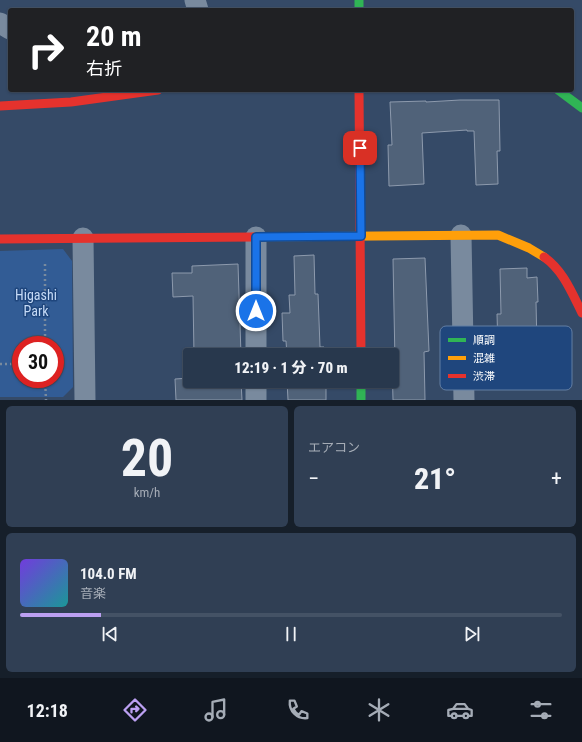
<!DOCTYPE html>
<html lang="ja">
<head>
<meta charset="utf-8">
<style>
  :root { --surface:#28384d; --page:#303f54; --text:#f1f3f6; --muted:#a5acb6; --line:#445265; --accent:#bca0f2 }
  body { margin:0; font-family:"Roboto Condensed","Noto Sans JP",sans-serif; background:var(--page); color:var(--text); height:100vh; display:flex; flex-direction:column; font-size:15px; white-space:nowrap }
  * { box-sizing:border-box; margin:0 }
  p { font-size:13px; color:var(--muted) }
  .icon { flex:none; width:22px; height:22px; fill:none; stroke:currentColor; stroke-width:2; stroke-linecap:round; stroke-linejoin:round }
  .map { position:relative; height:400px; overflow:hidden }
  .side { display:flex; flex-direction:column; gap:6px; padding:6px; background:#161f2a; flex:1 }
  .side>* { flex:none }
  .guide { position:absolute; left:8px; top:8px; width:566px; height:84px; border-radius:4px; box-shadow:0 1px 3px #0004,0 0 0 1px var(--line); background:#202124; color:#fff; overflow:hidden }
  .speed { position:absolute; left:12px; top:336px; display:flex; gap:8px; font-size:20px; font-weight:700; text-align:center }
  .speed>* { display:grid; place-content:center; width:52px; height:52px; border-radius:50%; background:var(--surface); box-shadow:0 1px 3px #0004,0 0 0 1px var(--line); line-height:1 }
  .speed .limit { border:6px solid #d22; background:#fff; color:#111 }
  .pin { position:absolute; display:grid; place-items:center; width:34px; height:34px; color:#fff; margin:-17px; border-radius:8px; box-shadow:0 2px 6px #0006 }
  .me { position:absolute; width:44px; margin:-22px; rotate:0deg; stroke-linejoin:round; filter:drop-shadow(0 0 3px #0008) }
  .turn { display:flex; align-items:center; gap:14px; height:84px; padding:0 12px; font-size:18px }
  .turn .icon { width:52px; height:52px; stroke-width:2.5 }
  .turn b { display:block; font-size:28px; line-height:34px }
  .big { font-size:30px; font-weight:800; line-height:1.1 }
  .side .card { flex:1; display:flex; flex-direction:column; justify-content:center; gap:6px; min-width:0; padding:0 14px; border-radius:6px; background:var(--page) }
  .side .dial { align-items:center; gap:0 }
  .dial b { font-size:52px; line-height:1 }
  .song { display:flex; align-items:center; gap:12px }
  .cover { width:48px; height:48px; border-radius:6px; background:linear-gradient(135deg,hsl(260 70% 55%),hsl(180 70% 35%)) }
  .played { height:4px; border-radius:2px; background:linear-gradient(90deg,var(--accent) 15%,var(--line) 15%) }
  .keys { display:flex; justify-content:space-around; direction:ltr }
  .heat { display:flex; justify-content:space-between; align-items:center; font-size:22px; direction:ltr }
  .side .tiles { flex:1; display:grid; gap:6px; grid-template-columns:1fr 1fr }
  .card:last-child { grid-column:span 2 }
  .trip { position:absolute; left:183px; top:348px; width:216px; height:40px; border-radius:4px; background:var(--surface); box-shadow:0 1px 3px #0004,0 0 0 1px var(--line); font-weight:800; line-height:40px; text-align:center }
  .tabs { display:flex; height:64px; justify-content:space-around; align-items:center; background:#10161f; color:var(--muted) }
  .tabs .icon { width:28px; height:28px }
  .tabs .selected { color:var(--accent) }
  .tabs b { font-size:18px; color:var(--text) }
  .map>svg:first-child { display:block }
  .green { fill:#325c95; fill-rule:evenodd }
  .building { fill:#506279; stroke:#8d9aad }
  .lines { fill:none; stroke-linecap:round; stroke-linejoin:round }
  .path { stroke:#798a9e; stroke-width:2.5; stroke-dasharray:2 3; stroke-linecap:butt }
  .street { stroke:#798a9e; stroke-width:21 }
  .fast { stroke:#30b455; stroke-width:9 }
  .slow { stroke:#ff9f0a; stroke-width:9 }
  .jam { stroke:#e5322d; stroke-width:9 }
  .route-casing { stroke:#114b97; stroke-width:10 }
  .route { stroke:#1a73e8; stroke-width:7 }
  .labels { text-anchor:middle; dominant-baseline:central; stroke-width:3; stroke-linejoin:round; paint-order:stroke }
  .park-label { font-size:14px; fill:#c5daf6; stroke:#1f467d }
  .key { fill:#1f467d; stroke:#627ea4; stroke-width:1 }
  .key-label { font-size:11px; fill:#fff }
</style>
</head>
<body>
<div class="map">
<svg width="582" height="400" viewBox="0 0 582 400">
  <rect width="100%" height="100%" fill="#354a67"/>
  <!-- green -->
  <path class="green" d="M63,249L72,261L73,387L63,397H0V251ZM21,345H55V379H21Z"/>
  <!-- building -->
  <g class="building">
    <path d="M460,100H499L500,151H497L498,184L476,185L474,131H467V130L422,133L424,184L389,186L388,145H392L390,102L426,101V102Z"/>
    <path d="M314,255L315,294H318L320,347H324L325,355H287L286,341H283L282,313H290L289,295H295L294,256Z"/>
    <path d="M425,258L429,351L424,352L425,400H393L392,362H395L393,259Z"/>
    <path d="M238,264L241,355H194L193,296L173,297L172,273H192V266Z"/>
    <path d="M527,268V278L537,277L538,302H536L537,347L498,348L497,314H501L500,269Z"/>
    <path d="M190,378V381H241L242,400H176L175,379Z"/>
    <path d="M287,381H326V400H288Z"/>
  </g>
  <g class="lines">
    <!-- path -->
    <g class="path">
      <path d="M45,264V345"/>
      <path d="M0,364H21"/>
      <path d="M45,379L46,400"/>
    </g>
    <!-- street -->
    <g class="street">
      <path d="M195,0L198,10"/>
      <path d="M0,23L10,29"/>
      <path d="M461,235L464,400"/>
      <path d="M256,237V355"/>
      <path d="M83,238L85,400"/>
      <path d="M256,381V400"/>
    </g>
    <!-- fast -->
    <g class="fast">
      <path d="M359,0V10"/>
      <path d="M558,90L582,108"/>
      <path d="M361,381V400"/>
    </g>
    <!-- slow -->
    <path class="slow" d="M254,237L498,235L529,248L544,257"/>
    <!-- jam -->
    <g class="jam">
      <path d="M359,90L361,355"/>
      <path d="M0,106L71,102L158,90"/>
      <path d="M0,239L254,237"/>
      <path d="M544,257C563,270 572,293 582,313"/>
    </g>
  </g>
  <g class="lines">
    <!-- route casing -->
    <g class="route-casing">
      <path id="route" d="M256,311V237L361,236L360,148"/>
    </g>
    <!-- route -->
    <use href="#route" class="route"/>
  </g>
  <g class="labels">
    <!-- park labels -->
    <g class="park-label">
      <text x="36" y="295">Higashi<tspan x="36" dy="16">Park</tspan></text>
    </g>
  </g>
  <!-- legend -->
  <rect x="440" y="326" width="132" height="64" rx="6" class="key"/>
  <rect x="448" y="338" width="18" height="4" fill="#30b455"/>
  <rect x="448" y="356" width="18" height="4" fill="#ff9f0a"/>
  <rect x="448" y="374" width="18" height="4" fill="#e5322d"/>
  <g class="key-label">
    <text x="473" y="344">順調</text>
    <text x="473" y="362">混雑</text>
    <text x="473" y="380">渋滞</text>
  </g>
</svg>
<div class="speed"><div class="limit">30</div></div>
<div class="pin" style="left:360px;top:148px;background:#d93025"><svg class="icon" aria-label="arrive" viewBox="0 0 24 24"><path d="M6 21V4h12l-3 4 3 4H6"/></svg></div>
<svg class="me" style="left:256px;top:311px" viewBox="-20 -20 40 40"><circle r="17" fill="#1a73e8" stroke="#fff" stroke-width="3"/><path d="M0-11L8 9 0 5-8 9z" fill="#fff"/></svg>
<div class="trip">12:19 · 1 分 · 70 m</div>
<div class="guide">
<div class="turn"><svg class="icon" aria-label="right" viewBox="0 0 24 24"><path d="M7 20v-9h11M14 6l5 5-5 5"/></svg><div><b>20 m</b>右折</div></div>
</div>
</div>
<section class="side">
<div class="tiles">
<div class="card dial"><b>20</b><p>km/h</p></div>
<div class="card"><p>エアコン</p>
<div class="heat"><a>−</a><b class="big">21°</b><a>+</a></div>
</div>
<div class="card">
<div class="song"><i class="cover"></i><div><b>104.0 FM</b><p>音楽</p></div></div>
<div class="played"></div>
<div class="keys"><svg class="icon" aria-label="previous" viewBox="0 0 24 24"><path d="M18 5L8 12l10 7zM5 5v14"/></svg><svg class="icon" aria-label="pause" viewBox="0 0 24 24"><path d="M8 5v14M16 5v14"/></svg><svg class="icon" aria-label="next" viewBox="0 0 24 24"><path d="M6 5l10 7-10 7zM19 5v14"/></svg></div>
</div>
</div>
</section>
<nav class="tabs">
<b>12:18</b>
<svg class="icon selected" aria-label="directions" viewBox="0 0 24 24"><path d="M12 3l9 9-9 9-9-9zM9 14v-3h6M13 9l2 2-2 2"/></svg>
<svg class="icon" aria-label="music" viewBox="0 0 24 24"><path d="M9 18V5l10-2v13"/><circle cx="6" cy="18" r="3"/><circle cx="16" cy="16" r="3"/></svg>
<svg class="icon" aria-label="phone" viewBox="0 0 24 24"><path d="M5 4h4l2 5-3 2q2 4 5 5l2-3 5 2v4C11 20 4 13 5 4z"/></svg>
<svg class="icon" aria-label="climate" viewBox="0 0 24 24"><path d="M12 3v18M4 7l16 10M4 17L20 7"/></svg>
<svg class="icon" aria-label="car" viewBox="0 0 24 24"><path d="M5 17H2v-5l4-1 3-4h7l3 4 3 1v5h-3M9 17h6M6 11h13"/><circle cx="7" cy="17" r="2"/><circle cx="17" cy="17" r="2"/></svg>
<svg class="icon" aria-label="filters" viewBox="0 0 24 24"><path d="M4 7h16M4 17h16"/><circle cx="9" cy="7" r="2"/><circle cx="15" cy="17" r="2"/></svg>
</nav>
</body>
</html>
